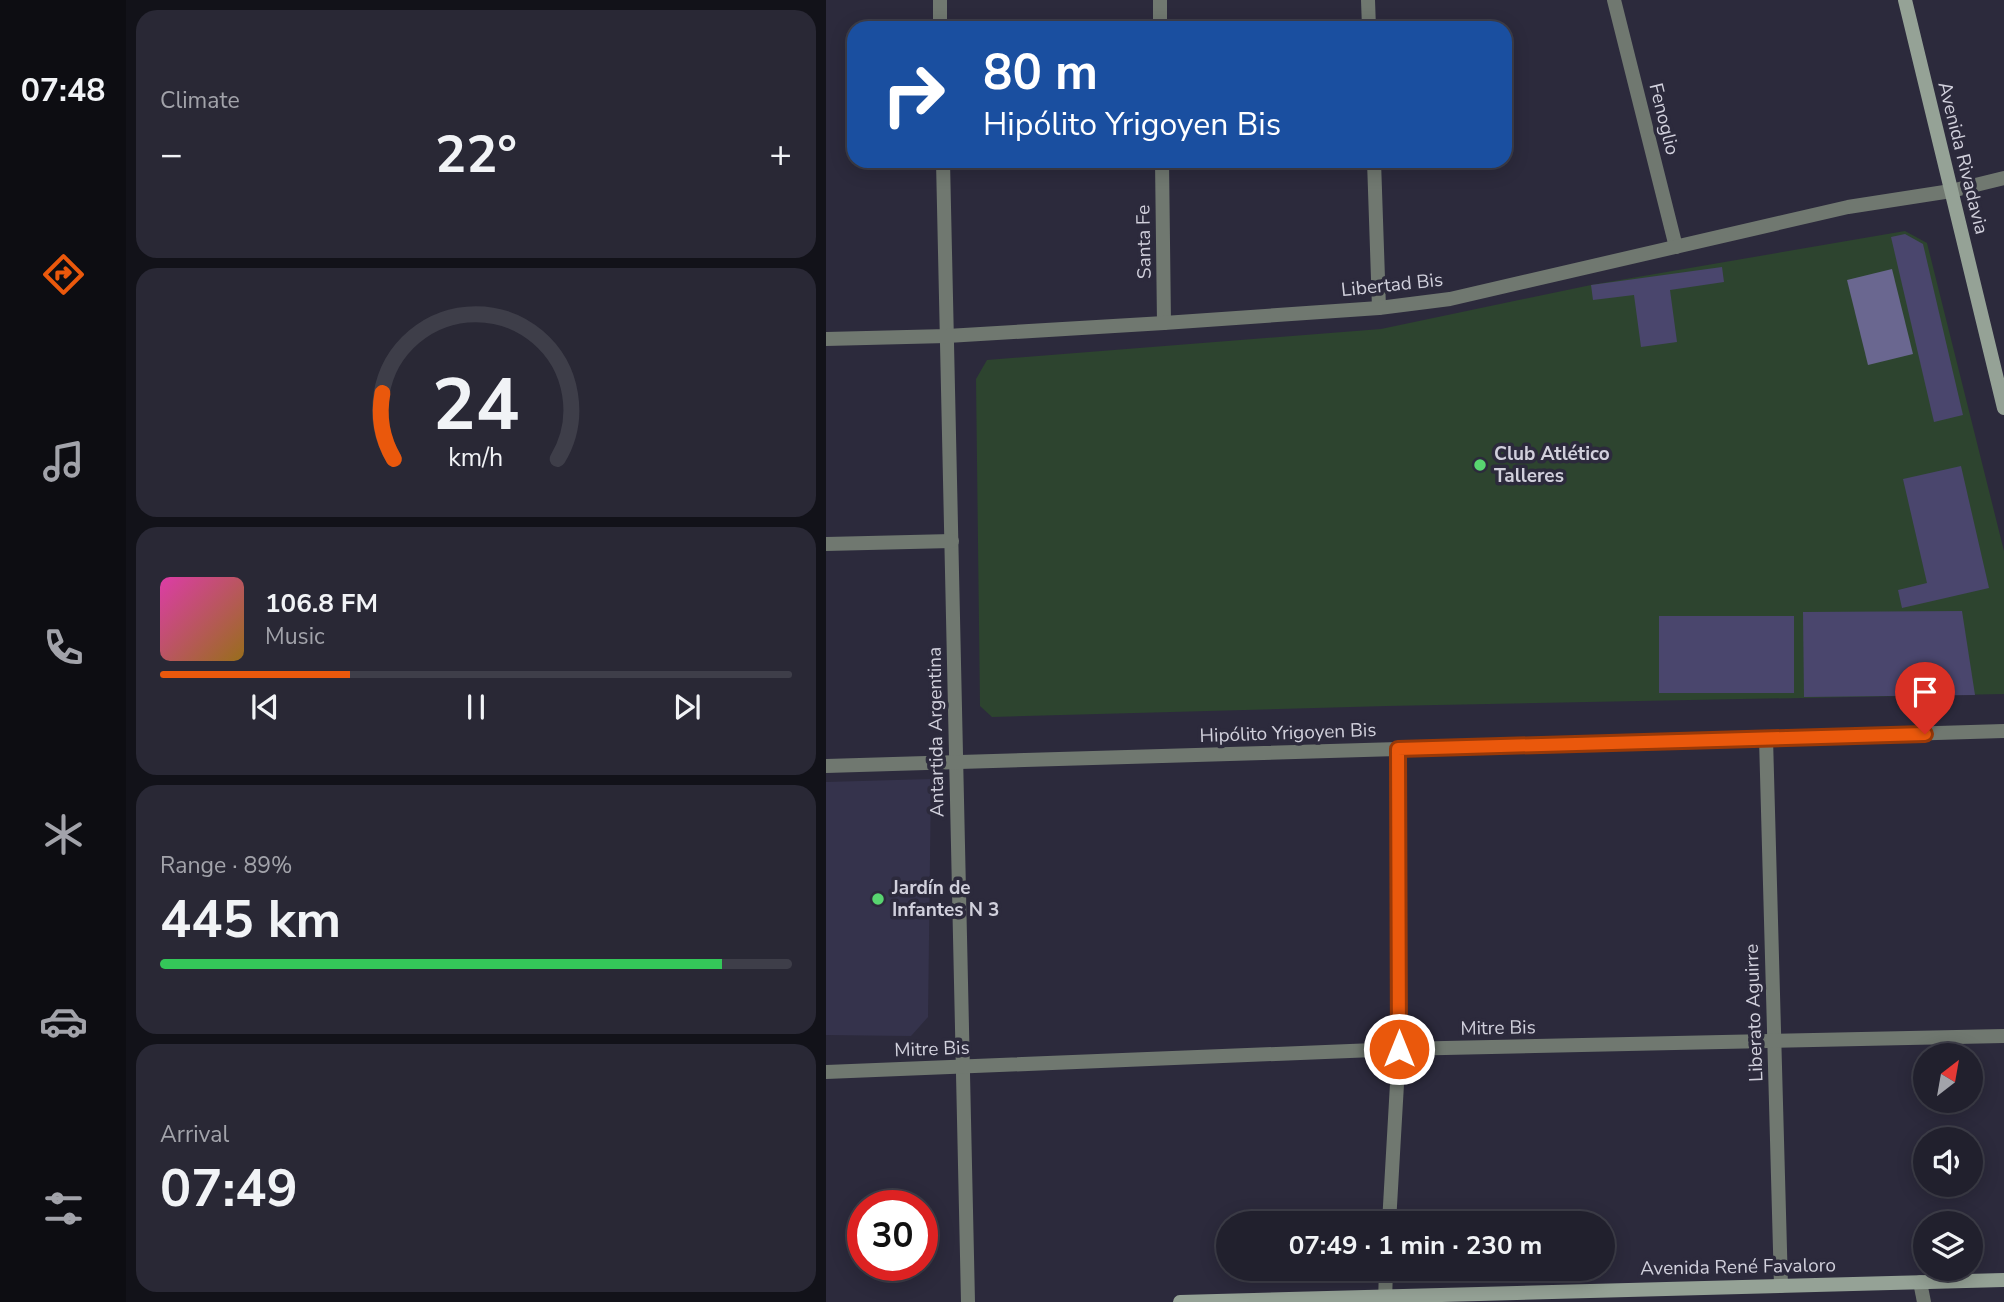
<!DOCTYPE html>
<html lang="en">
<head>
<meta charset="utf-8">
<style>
  :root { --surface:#21202d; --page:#292835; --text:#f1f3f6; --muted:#a2a3aa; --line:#3e3e49; --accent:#ea580c }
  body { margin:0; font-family:"Nunito Sans",sans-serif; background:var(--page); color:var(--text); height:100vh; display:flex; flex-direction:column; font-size:26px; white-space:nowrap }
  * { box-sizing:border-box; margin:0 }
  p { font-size:23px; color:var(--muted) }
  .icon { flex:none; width:38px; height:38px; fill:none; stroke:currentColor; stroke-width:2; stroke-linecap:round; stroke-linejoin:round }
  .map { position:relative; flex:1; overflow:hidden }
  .panel { display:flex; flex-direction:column; gap:10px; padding:10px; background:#121219; width:700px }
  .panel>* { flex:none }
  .hud { position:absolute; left:21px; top:21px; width:665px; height:147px; border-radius:21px; box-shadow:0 4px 18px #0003,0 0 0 2px var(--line); background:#1a4fa0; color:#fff; overflow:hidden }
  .needle { width:46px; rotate:31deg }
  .controls { position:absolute; left:1087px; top:1043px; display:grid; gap:14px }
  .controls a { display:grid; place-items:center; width:70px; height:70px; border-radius:50%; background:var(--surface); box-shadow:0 4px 18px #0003,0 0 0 2px var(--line); font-size:35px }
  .speed { position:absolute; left:21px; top:1190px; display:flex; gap:14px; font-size:35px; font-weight:700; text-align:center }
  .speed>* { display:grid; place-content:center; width:91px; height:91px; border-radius:50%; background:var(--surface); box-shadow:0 4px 18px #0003,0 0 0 2px var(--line); line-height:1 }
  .speed .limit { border:10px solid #d22; background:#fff; color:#111 }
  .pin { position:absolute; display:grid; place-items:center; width:60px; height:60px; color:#fff; margin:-72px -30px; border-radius:50% 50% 50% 0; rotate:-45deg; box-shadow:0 0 7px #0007 }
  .pin .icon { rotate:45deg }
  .me { position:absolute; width:77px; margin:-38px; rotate:0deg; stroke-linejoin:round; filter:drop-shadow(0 0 5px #0008) }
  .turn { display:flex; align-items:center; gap:24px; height:147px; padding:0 21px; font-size:32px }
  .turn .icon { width:91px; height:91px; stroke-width:2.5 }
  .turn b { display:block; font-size:49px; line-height:60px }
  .big { font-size:52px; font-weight:700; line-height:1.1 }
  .panel .widget { flex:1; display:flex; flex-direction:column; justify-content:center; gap:10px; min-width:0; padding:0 24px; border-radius:21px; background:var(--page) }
  .panel .dial { align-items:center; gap:0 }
  .dial svg { height:182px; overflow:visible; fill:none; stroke:var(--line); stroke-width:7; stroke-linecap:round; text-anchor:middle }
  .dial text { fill:var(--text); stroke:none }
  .song { display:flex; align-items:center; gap:21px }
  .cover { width:84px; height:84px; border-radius:10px; background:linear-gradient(135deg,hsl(320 70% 55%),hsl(40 70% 35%)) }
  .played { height:7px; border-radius:4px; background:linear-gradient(90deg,var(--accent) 30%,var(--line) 30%) }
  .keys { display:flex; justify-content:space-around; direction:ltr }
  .heat { display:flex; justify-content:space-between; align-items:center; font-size:38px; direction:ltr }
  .charge { height:10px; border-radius:5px; background:linear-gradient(90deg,#34c759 89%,var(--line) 0) }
  .trip { position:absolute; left:390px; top:1211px; width:399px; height:70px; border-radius:35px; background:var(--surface); box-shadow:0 4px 18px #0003,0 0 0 2px var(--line); font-weight:700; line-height:70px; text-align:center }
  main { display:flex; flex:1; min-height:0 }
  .dock { display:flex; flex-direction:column; width:126px; justify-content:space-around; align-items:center; background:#0d0d12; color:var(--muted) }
  .dock .icon { width:49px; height:49px }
  .dock .current { color:var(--accent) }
  .dock b { font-size:32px; color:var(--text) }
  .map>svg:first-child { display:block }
  .built { fill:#35334c }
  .green { fill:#2d442f }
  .water { fill:#6a6790 }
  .building { fill:#4a466d }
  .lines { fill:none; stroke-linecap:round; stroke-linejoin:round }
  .minor { stroke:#707870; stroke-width:14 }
  .secondary { stroke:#95a296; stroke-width:14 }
  .route-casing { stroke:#983908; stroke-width:18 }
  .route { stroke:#ea580c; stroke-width:12 }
  .poi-dot { fill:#58d570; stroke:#2c2a3c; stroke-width:2.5 }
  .labels { text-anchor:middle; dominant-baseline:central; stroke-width:7; stroke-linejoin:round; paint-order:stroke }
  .street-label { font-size:19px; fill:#d1d0dc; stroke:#2c2a3c }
  .poi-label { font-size:19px; font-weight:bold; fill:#d1d0dc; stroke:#2c2a3c; text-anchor:start }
</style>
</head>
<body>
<main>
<nav class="dock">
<b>07:48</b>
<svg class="icon current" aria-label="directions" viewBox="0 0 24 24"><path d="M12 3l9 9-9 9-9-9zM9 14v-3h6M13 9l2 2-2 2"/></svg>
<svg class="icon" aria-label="music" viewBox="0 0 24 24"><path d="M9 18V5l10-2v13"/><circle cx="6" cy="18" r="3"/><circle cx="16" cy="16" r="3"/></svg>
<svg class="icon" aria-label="phone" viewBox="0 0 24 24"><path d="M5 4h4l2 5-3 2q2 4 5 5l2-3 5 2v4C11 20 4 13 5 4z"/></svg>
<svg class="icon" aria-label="climate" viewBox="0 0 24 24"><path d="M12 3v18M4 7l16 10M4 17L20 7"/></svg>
<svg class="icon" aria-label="car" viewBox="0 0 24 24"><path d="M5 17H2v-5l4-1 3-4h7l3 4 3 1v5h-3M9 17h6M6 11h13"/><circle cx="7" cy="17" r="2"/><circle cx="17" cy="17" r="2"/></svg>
<svg class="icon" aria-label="filters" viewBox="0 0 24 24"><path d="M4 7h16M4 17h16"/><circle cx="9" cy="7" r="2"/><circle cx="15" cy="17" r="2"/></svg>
</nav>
<section class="panel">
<div class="widget"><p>Climate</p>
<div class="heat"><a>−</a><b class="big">22°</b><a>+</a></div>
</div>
<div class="widget dial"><svg viewBox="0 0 100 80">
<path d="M14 69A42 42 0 1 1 86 69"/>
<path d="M14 69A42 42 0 0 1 9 40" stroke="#ea580c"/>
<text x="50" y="56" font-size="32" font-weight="700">24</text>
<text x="50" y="72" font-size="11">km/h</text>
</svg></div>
<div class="widget">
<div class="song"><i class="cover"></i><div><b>106.8 FM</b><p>Music</p></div></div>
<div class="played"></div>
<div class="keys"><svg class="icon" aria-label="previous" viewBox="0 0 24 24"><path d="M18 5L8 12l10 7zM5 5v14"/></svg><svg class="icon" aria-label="pause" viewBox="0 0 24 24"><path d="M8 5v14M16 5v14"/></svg><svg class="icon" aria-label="next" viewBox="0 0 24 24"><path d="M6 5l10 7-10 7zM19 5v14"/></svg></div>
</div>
<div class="widget"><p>Range · 89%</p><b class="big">445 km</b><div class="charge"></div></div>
<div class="widget"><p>Arrival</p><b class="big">07:49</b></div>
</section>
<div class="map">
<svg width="1178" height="1302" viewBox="0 0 1178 1302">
  <rect width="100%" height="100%" fill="#2c2a3c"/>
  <!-- built -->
  <path class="built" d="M105,779L102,1017L85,1036L0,1035V782Z"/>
  <!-- green -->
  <path class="green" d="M1079,231L1101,243L1178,551V694L561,706L166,717L154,706L150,379L161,360L555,329L765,285Z"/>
  <!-- water -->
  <path class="water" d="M1066,269L1087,354L1042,365L1021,280Z"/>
  <!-- building -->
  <g class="building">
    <path d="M1079,234L1097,244L1137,415L1108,422L1065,237Z"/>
    <path d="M896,267L898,282L844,290L851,342L815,347L808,295L767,300L765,285Z"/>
    <path d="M1135,466L1163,588L1076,608L1072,590L1101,583L1077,479Z"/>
    <path d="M1136,611L1149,695L978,697L977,612Z"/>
    <rect x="833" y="616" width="135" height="77"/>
  </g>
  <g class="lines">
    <!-- minor -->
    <g class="minor">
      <path d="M114,0V28"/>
      <path d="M334,0V28"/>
      <path d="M542,0L543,28"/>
      <path d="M788,0L850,247"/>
      <path d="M117,161L142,1302"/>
      <path d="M336,161L338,323"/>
      <path d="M548,161L553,308"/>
      <path d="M0,339L121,336L338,323L553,308L624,299L1022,207L1125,191L1178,178"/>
      <path d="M0,544L126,541"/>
      <path d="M940,738L955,1286"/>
      <path d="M0,766L1178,731"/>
      <path d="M0,1072L573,1049L1178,1036"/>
      <path d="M563,1223L573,1049L572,749"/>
      <path d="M1094,1282L1098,1302"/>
      <path d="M559,1302L560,1269"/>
    </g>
    <!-- secondary -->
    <g class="secondary">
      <path d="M1079,0L1178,408"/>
      <path d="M354,1302L1178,1280"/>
    </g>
  </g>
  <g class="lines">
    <!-- route casing -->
    <g class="route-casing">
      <path id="route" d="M573,1049L572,749L1099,734"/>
    </g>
    <!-- route -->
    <use href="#route" class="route"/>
  </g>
  <!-- markers -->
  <g class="poi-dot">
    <circle cx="654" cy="465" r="7"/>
    <circle cx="52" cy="899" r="7"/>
  </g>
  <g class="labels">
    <!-- street labels -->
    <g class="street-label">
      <text transform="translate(838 119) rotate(76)">Fenoglio</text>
      <text transform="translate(1137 158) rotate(76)">Avenida Rivadavia</text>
      <text transform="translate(318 242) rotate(-91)">Santa Fe</text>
      <text transform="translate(566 285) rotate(-6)">Libertad Bis</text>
      <text transform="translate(110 732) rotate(-91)">Antartida Argentina</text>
      <text transform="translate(462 733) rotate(-2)">Hipólito Yrigoyen Bis</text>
      <text transform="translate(928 1013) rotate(-92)">Liberato Aguirre</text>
      <text transform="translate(672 1028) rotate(-1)">Mitre Bis</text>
      <text transform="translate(106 1049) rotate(-2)">Mitre Bis</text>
      <text transform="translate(912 1267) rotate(-1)">Avenida René Favaloro</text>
    </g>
    <!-- poi labels -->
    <g class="poi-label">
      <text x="668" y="454">Club Atlético<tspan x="668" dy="22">Talleres</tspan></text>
      <text x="66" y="888">Jardín de<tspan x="66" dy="22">Infantes N 3</tspan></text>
    </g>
  </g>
</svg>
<div class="controls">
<a><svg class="needle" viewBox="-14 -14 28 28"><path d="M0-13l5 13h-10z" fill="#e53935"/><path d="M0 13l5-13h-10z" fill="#a2a3aa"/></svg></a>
<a><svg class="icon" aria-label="sound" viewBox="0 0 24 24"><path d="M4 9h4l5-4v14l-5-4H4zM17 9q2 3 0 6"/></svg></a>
<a><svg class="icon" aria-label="layers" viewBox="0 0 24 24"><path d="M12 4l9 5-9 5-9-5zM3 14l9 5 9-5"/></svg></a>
</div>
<div class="speed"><div class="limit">30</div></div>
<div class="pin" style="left:1099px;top:734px;background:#d93025"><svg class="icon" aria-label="arrive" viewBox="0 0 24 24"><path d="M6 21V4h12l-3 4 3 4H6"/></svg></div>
<svg class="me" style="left:573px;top:1049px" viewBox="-20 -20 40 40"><circle r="17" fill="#ea580c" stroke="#fff" stroke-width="3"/><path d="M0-11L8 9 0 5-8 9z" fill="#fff"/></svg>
<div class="trip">07:49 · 1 min · 230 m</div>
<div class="hud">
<div class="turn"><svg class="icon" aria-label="right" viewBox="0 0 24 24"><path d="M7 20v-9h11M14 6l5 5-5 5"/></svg><div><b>80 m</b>Hipólito Yrigoyen Bis</div></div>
</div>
</div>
</main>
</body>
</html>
